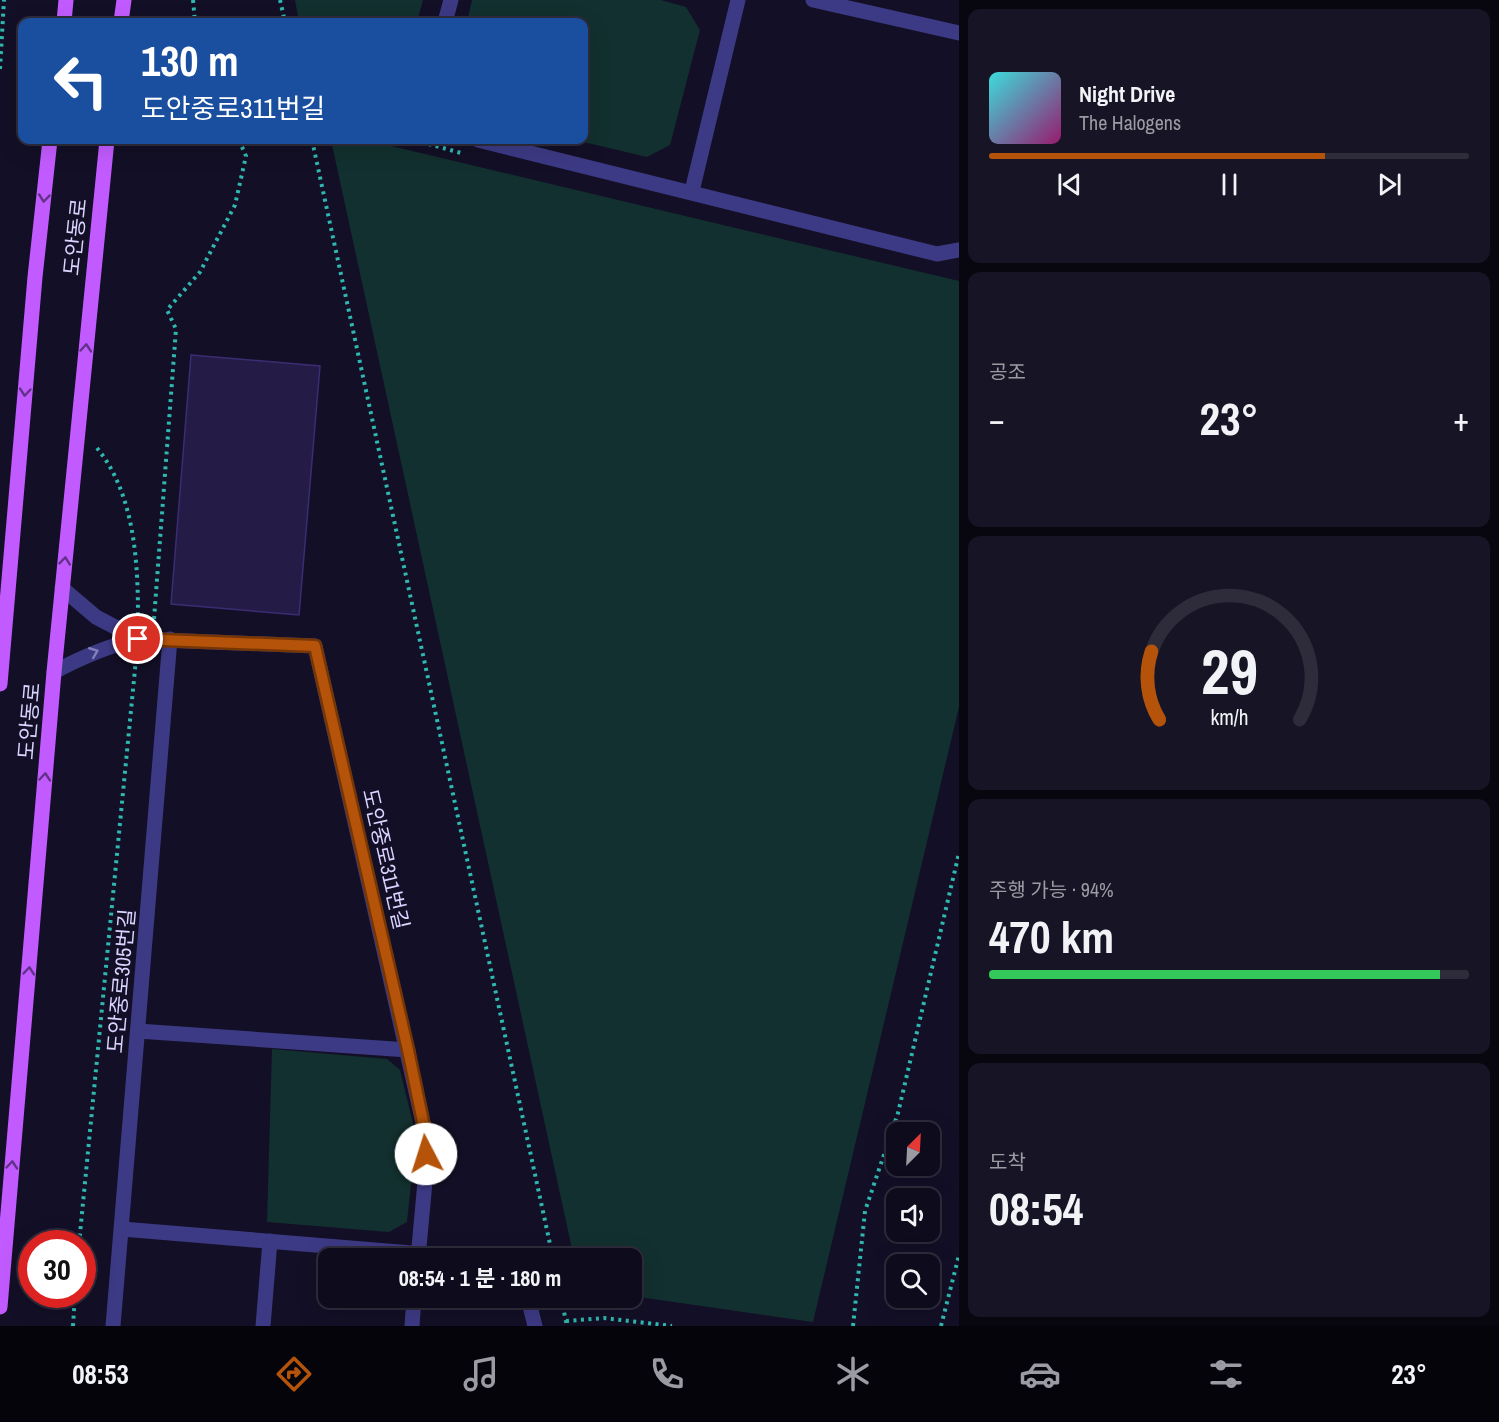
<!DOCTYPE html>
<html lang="ko">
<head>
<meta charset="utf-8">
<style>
  :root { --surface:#0e0b1c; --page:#171425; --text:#f1f3f6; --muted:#9b9ba3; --line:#2e2b3b; --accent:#b45309 }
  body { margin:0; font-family:"Archivo Narrow","Noto Sans KR",sans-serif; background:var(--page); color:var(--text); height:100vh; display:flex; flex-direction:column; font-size:22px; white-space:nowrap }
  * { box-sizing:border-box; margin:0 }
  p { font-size:20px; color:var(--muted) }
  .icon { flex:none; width:33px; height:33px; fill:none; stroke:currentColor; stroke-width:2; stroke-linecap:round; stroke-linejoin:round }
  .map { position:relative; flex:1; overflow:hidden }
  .details { display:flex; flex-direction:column; gap:9px; padding:9px; background:#08060f; width:540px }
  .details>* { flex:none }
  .guide { position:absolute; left:18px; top:18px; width:570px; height:126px; border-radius:12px; box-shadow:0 6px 24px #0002,0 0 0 2px var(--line); background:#1a4fa0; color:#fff; overflow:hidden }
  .needle { width:39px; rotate:24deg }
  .fabs { position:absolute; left:886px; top:1122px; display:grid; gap:12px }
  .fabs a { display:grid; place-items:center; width:54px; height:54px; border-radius:12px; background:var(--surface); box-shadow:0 6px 24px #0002,0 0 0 2px var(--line); font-size:30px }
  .speed { position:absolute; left:18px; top:1230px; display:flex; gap:12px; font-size:30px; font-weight:700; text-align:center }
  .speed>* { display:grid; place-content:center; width:78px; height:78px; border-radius:50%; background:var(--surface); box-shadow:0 6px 24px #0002,0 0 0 2px var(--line); line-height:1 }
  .speed .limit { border:9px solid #d22; background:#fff; color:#111 }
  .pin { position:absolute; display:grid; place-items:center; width:51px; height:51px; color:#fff; margin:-26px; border:3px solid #fff; border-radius:50%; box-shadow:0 2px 6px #0007 }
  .me { position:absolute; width:66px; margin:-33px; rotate:355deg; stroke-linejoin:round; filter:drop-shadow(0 0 4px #0008) }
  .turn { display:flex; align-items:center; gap:21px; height:126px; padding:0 24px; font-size:27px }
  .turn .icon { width:78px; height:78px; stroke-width:2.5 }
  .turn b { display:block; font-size:42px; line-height:51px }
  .big { font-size:45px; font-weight:700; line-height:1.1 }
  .details .card { flex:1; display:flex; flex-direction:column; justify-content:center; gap:9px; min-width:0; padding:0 21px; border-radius:12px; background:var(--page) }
  .details .dial { align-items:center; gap:0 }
  .dial svg { height:156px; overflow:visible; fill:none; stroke:var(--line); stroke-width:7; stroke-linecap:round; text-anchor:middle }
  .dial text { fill:var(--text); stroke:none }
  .song { display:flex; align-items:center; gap:18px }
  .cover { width:72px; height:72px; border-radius:9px; background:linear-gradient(135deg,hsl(180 70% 55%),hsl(320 70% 35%)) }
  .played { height:6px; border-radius:3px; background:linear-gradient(90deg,var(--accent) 70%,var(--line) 70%) }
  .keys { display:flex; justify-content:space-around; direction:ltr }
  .heat { display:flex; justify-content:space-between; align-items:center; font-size:33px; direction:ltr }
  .charge { height:9px; border-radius:4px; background:linear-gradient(90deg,#34c759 94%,var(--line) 0) }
  .trip { position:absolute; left:318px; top:1248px; width:324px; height:60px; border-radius:12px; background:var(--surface); box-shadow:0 6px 24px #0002,0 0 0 2px var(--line); font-weight:700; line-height:60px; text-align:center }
  .menu { display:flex; height:96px; justify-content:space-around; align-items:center; background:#06040b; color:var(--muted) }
  .menu .icon { width:42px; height:42px }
  .menu .on { color:var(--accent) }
  .menu b { font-size:27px; color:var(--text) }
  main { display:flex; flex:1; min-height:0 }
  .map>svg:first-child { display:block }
  .green { fill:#12302f }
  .building { fill:#241b47; stroke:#3b2d73; stroke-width:1.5 }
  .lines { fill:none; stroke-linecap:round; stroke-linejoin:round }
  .path { stroke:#2fb8b0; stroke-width:4; stroke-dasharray:3 4.5; stroke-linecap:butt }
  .minor { stroke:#3d3a85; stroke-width:15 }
  .major { stroke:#c25bff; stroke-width:15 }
  .oneway { stroke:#623188 }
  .oneway2 { stroke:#837fbc }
  .route-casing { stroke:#753606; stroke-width:15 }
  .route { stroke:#b45309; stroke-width:10 }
  .labels { text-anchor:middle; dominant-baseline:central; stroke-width:6; stroke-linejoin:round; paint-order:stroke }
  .street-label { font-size:21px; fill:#d9d4ff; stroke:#130f26 }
</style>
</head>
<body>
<main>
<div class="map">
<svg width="959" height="1326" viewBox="0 0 959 1326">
  <rect width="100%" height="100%" fill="#130f26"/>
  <!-- green -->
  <g class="green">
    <path d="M295,0H423L417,22H299Z"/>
    <path d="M472,0H661L686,7L700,30L670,145L647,157L575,140H584V22H467Z"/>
    <path d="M331,140H366L959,281V707L813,1322L632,1296V1258H574Z"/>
    <path d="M272,1049L387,1059L400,1070L416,1136L407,1222L389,1232L267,1222Z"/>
  </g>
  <!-- building -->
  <path class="building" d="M191,355L320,366L299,615L171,604Z"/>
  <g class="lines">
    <!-- path -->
    <g class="path">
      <path d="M193,0L195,22"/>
      <path d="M280,0L285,22"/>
      <path d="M0,69L4,0"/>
      <path d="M312,140L553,1258"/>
      <path d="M414,140L461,153"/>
      <path d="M97,448C134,493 138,560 138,616"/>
      <path d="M154,619L176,329L167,310L200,272L235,205L246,156L239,140"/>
      <path d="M79,1244L136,659"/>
      <path d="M561,1298L567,1326"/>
      <path d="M566,1321L604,1318L672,1326"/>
      <path d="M73,1326L75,1294"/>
      <path d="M853,1326L865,1211L898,1113L959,853"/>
      <path d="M941,1326L959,1255"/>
    </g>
    <!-- minor -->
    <g class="minor">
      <path d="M813,0L959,33"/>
      <path d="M445,22L451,0"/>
      <path d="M478,140L937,254L959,250"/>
      <path d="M692,191L738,0"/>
      <path d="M62,588L96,617L138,639"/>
      <path d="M54,672C82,657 107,646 138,639L315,646L426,1136V1171L418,1258"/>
      <path d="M138,1031L408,1050"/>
      <path d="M122,1229L472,1258"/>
      <path d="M528,1298L535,1326"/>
      <path d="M113,1326L170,639"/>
      <path d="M263,1326L270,1241"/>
      <path d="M412,1326L414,1298"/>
    </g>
    <!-- major -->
    <g class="major">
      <path d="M64,22L66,0"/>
      <path d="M121,22L124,0"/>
      <path d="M0,684L35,277L50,140"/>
      <path d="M0,1307L54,672L107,140"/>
    </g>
  </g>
  <!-- one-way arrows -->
  <defs><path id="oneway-chevron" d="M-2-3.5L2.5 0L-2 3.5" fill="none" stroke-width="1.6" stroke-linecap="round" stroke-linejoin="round" transform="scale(1.5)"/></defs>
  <g class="oneway">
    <use href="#oneway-chevron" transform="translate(44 198) rotate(96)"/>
    <use href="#oneway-chevron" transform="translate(86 348) rotate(-85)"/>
    <use href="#oneway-chevron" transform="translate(25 392) rotate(95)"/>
    <use href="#oneway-chevron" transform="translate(65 561) rotate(-84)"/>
    <use href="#oneway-chevron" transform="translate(45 777) rotate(-85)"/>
    <use href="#oneway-chevron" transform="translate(29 971) rotate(-85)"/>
    <use href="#oneway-chevron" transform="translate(12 1165) rotate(-85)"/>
  </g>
  <use class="oneway2" href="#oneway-chevron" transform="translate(94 652) rotate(-22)"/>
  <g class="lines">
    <!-- route casing -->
    <g class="route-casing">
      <path id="route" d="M138,639L315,646L408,1050L426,1136V1154"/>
    </g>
    <!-- route -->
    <use href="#route" class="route"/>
  </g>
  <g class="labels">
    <!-- street labels -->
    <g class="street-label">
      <text transform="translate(75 237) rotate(-84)">도안동로</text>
      <text transform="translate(29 721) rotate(-85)">도안동로</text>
      <text transform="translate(386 859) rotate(77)">도안중로311번길</text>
      <text transform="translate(121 981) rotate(-85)">도안중로305번길</text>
    </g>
  </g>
</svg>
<div class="fabs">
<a><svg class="needle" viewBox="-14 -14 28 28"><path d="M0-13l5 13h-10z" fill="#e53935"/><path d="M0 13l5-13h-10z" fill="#9b9ba3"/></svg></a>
<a><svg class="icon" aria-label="sound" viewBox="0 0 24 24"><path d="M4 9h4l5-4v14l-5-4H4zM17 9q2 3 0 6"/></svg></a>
<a><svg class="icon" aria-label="search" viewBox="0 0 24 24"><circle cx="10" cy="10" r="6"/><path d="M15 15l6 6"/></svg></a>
</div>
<div class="speed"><div class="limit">30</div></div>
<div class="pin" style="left:138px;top:639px;background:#d93025"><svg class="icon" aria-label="arrive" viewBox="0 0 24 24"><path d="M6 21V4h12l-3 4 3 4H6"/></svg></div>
<svg class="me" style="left:426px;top:1154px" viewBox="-20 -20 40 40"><circle r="19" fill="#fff"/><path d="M0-13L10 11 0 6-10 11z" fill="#b45309"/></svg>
<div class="trip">08:54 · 1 분 · 180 m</div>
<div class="guide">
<div class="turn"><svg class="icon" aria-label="left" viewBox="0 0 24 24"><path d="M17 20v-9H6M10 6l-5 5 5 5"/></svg><div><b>130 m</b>도안중로311번길</div></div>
</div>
</div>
<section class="details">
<div class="card">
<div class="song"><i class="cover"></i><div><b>Night Drive</b><p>The Halogens</p></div></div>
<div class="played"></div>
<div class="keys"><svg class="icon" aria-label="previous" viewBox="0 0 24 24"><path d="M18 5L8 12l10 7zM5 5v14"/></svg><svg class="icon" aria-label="pause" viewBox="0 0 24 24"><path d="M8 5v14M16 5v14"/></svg><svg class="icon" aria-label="next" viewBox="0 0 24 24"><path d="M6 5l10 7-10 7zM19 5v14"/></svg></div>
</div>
<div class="card"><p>공조</p>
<div class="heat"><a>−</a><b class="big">23°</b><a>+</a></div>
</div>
<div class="card dial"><svg viewBox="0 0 100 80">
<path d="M14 69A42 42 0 1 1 86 69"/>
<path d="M14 69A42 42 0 0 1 10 34" stroke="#b45309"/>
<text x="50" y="56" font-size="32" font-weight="700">29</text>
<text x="50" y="72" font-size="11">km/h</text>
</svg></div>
<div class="card"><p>주행 가능 · 94%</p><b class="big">470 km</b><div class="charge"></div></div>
<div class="card"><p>도착</p><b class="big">08:54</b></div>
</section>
</main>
<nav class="menu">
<b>08:53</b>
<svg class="icon on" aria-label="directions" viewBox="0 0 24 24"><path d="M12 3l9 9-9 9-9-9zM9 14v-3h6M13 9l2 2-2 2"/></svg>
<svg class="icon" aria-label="music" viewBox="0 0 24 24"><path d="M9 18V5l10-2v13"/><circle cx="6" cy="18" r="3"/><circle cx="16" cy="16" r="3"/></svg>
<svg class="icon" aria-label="phone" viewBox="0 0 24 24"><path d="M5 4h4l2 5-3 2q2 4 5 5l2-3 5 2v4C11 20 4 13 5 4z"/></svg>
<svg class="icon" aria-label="climate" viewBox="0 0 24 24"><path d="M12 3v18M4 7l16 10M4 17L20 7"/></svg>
<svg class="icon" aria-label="car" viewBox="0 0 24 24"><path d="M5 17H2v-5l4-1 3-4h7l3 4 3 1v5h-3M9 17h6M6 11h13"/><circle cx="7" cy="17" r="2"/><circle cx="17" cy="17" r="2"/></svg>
<svg class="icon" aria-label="filters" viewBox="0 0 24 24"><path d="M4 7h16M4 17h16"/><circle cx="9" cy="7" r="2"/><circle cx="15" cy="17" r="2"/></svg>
<b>23°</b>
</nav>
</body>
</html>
